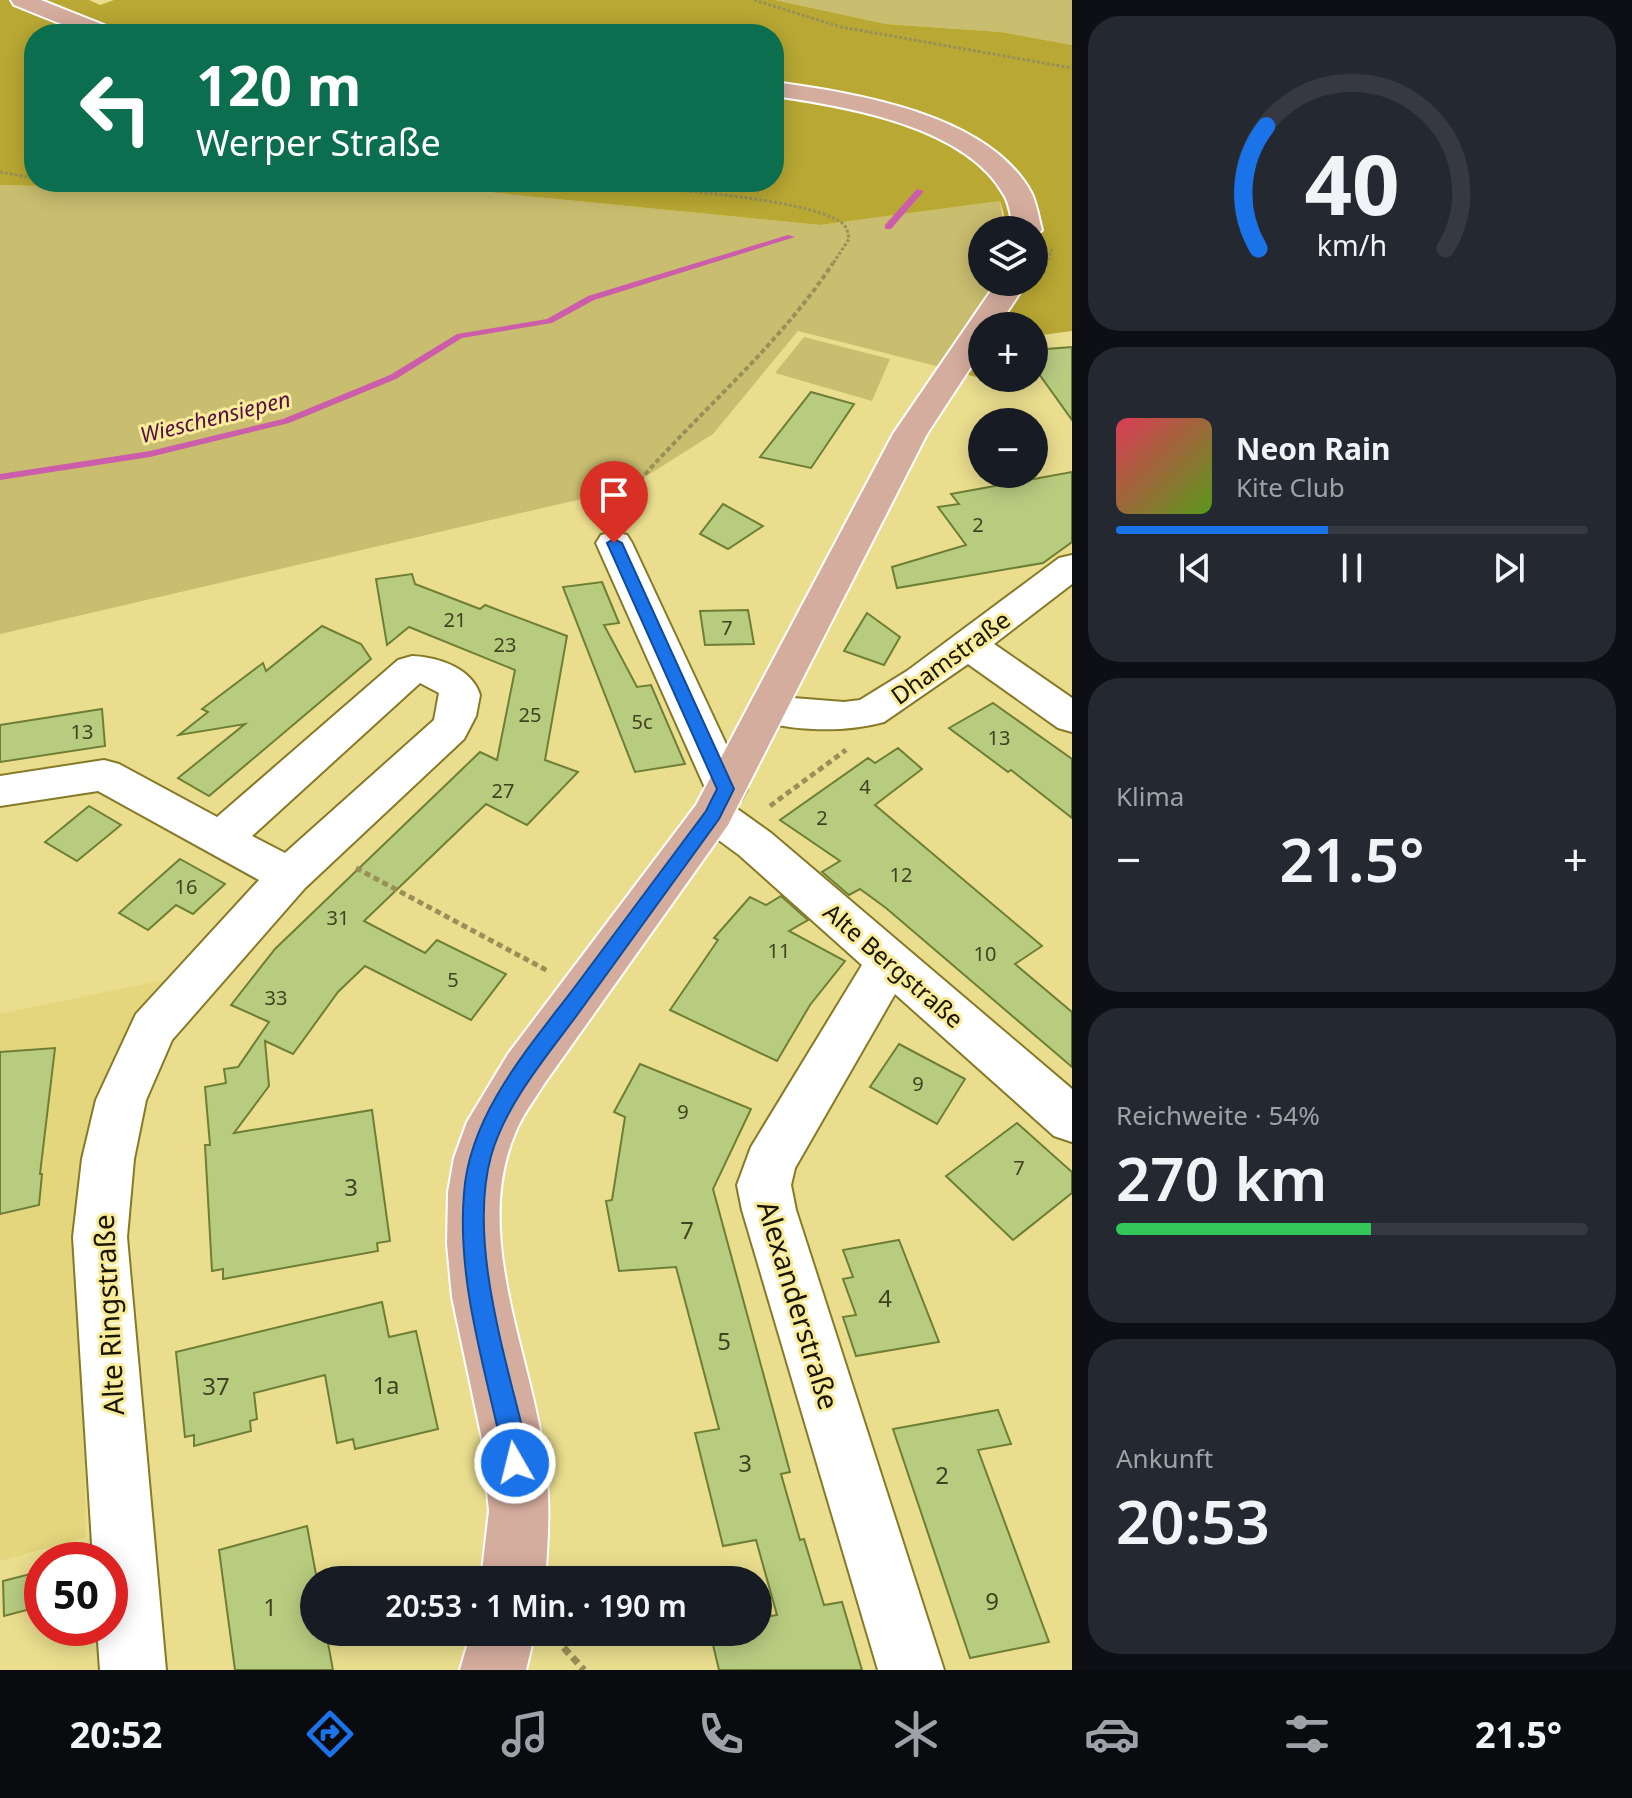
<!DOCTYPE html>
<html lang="de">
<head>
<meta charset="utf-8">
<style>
  :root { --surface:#171b24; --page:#242831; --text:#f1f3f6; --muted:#9ea1a6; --line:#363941; --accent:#1a73e8 }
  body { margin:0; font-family:"Noto Sans",sans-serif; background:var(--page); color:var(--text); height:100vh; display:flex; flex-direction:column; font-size:30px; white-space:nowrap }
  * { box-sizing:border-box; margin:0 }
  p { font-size:26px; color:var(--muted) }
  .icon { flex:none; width:44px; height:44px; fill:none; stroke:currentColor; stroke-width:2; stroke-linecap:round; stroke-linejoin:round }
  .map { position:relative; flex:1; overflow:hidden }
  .drawer { display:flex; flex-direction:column; gap:16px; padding:16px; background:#0d0f14; width:560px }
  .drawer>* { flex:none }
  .hud { position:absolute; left:24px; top:24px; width:760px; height:168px; border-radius:32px; box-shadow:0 4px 20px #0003; background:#0b6e4f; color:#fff; overflow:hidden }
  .tools { position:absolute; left:968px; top:216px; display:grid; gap:16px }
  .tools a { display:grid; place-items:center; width:80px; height:80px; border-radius:50%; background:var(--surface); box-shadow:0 4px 20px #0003; font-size:40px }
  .speed { position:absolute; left:24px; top:1542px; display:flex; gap:16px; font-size:40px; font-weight:700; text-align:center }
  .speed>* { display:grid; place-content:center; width:104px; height:104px; border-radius:50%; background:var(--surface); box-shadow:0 4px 20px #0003; line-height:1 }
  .speed .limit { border:12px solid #d22; background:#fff; color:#111 }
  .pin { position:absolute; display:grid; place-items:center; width:68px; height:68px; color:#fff; margin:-82px -34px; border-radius:50% 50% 50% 0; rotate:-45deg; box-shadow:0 0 8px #0007 }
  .pin .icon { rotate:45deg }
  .me { position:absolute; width:88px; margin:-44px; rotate:352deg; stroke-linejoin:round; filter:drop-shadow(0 0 6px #0008) }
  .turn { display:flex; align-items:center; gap:28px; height:168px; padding:0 40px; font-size:36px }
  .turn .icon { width:104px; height:104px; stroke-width:2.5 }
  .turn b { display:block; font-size:56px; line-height:68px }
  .big { font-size:60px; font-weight:600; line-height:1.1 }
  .drawer .widget { flex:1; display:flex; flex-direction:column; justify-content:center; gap:12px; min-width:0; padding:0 28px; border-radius:32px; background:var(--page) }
  .drawer .dial { align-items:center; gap:0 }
  .dial svg { height:208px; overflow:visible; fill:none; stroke:var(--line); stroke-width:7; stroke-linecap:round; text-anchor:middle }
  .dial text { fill:var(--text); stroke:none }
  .song { display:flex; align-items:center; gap:24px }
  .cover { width:96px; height:96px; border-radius:12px; background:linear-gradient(135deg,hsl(350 70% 55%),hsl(90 70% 35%)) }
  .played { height:8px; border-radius:4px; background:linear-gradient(90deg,var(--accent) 45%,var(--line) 45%) }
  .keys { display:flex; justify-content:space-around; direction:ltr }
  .heat { display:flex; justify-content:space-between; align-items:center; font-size:44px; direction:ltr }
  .charge { height:12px; border-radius:6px; background:linear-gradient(90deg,#34c759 54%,var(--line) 0) }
  .trip { position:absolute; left:300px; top:1566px; width:472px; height:80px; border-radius:40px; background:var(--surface); box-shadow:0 4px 20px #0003; font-weight:600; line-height:80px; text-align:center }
  .tab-bar { display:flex; height:128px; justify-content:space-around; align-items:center; background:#090b0e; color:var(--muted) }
  .tab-bar .icon { width:56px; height:56px }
  .tab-bar .active { color:var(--accent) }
  .tab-bar b { font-size:36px; color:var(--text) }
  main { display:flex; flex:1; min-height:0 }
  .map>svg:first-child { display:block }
  .built { fill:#e3d67c }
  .green { fill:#c9bd6f }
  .forest { fill:#b9a833; fill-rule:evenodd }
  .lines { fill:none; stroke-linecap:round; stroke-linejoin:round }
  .stream { fill:#cc5daa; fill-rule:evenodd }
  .building { fill:#b8cc80; stroke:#6e7f35; stroke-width:2 }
  .minor-casing { stroke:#867a28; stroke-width:4 }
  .major-casing { stroke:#fff; stroke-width:4 }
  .path-far3 { stroke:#999057; stroke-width:3; stroke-dasharray:3 2; stroke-linecap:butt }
  .path-far2 { stroke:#999057; stroke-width:4; stroke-dasharray:5 3; stroke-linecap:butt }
  .path-far1 { stroke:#999057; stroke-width:5; stroke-dasharray:6 4; stroke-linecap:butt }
  .path { stroke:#999057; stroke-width:7; stroke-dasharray:8 5; stroke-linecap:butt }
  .minor { fill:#fff; fill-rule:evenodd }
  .major { fill:#d5ad9e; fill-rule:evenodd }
  .route { fill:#1a73e8; stroke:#114b97; stroke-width:2 }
  .labels { text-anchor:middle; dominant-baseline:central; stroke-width:6; stroke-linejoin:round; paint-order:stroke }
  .number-label { font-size:20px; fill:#414320 }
  .far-water-label { font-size:22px; font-style:italic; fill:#560f44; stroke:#f8ec9b }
  .street-label { font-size:24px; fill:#191500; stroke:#f8ec9b }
  .near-number-label { font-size:24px; fill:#414320 }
  .near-street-label { font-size:28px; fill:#191500; stroke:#f8ec9b }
</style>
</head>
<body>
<main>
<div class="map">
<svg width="1072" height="1670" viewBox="0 0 1072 1670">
  <rect width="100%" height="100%" fill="#eade8e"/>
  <!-- built -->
  <path class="built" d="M163,980L110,1074L80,1271L86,1537L0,1561V1014Z"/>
  <!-- green -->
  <g class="green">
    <path d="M775,0H1072V45L1001,32L886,24Z"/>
    <path d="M0,185L196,190L436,187L820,225L1000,201L1004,230H982V282H993L940,367L798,331L713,434L637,482L603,494L0,634Z"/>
    <path d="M804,337L890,359L872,401L775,373Z"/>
  </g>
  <!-- forest -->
  <path class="forest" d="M0,0H89L100,5L114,0H775L886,24L1001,32L1072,45V331L1034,336V326H982V370L976,377L940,367L993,282H1034V230H1004V214L1000,201L820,225L436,187L196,190L0,185ZM34,34H774V182H34Z"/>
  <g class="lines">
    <!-- stream -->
    <g class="stream">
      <path d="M917,189L924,191L891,229H885V225Z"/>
      <path d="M788,235L795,237L594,300L552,323L462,338L396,379L289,423L150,457L0,480V474L150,451L283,419L390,375L457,334L547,319L588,296Z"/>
    </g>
  </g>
  <!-- building -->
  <g class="building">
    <path d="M1072,347V420L1034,367V350Z"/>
    <path d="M811,392L854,404L811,468L760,457Z"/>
    <path d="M1072,472V542L1043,563L897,588L892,567L966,545L938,507L959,504L951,494Z"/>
    <path d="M723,504L763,526L728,549L700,534Z"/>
    <path d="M412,574L415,584L480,609L485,605L567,636L545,760L578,772L527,825L486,804L364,921L425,953L437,940L506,974L471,1020L365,966L338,992L293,1054L265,1041L269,1086L234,1133L372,1110L390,1241L377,1243L378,1251L223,1279V1269L212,1271L205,1145H210L205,1087L226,1083L224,1069L238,1067L269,1022L231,1005L275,949L480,752L497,760L515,670L409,627L387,645L376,579Z"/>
    <path d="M602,582L619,623L604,625L637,687L651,685L685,764L635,772L563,587Z"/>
    <path d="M748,610L754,644L705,645L700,611Z"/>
    <path d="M867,613L900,637L884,665L844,651Z"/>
    <path d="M322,626L361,644L371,659L209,796L178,778L245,724L179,735L208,712L202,709L263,663L266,671Z"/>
    <path d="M993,703L1072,759V818L1011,770L1008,772L949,728Z"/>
    <path d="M102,709L105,746L0,762V725Z"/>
    <path d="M898,748L922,769L875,805L1042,946L1015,964L1072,1012V1067L886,908L860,889L849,895L822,872L840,861L780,820L868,758L875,763Z"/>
    <path d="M89,806L121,825L77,861L45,842Z"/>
    <path d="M180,859L225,884L193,914L176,905L148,930L119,913Z"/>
    <path d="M781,896L808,920L789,931L845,961L810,1005L777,1061L670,1010L718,940L714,938L750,897L766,905Z"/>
    <path d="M899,1044L965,1079L937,1124L870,1087Z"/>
    <path d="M55,1048L40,1174H42L39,1205L0,1214V1052Z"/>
    <path d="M640,1064L751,1109L713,1189L790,1472L781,1474L800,1540L804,1539L824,1605L842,1602L862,1670H719L710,1632H758V1618L777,1615L756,1540L723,1546L695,1433L719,1429L676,1267L619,1271L606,1201L612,1200L625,1117L614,1112Z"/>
    <path d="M1017,1123L1072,1172V1193L1013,1240L946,1176Z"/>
    <path d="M899,1240L939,1342L856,1356L843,1317L856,1315L843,1279L853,1277L843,1250Z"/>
    <path d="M382,1302L389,1337L416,1331L438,1429L355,1449L353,1439L337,1443L325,1375L254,1393L257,1419L250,1421L251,1431L194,1446V1435L185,1437L176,1352Z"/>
    <path d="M998,1410L1011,1444L978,1450L1049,1642L970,1658L893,1429Z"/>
    <path d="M307,1526L317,1580H314V1632H326L333,1670H235L219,1550Z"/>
    <path d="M42,1571V1606L4,1616L3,1581Z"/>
  </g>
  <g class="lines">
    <!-- minor casing -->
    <g class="minor-casing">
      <g id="minor">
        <path d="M614,532L627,535L632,543L747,789L741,800L729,803L771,833L1072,1089V1142L1054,1136L895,994L795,1168L791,1185L796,1210L944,1670H878L742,1210L737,1185L751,1147L862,965L739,855L698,825L691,814L698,803L710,799L596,543L601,535Z"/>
        <path d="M1072,555V584L994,644L1072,698V732L1058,728L968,664L884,722C844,733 794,731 754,720L748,710L754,700L768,696L844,702L860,700L907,671L1059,558Z"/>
        <path d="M412,656C438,657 472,668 480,695L476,716L464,739L305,888L172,1040L146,1100L134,1159L127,1237L166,1670H100L97,1628H110V1560H93L73,1237L82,1159L96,1100L136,1014L259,880L98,791L0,806V776L104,760L119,764L217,817L398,660ZM420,683L439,693L434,720L285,853L252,836Z"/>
      </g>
    </g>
    <!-- major casing -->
    <g class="major-casing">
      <g id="major">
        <path d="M11,0H41L114,29L117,34H86L14,5Z"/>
        <path d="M774,82C855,93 990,114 1032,194C1037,205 1039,219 1042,230L1034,237V230H1014C1011,219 1010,205 1004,195C966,126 845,106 774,96Z"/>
        <path d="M997,282H1027L998,326H982V350L927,434L728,825L544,1084C535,1099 523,1114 516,1131C473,1229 526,1343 542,1441C551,1492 549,1529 545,1580H481L489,1511L482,1439L452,1297L447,1244L448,1192L454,1158L467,1122L508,1054L696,805L893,434Z"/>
        <path d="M471,1632H535L526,1670H460Z"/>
      </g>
    </g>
    <!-- path-far3 -->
    <g class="path-far3">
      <path d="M754,0L841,27L1072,68"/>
      <path d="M134,29L153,34"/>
      <path d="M0,172L34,178"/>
      <path d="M78,182H173"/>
      <path d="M570,182C623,186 804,195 842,223C847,227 848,233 849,239L832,265"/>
      <path d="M1046,265L1052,249"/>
    </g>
    <!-- path-far2 -->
    <g class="path-far2">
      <path d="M1043,274L1047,263"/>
      <path d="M614,511C683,424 772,356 833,263"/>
    </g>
    <!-- path-far1 -->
    <g class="path-far1">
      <path d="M770,806L846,750"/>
      <path d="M356,868L548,971"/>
    </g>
    <!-- path -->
    <path class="path" d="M555,1638L584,1670"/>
    <!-- minor -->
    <use href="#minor" class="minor"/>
    <!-- major -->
    <use href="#major" class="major"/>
  </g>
  <!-- route -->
  <path class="route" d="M614,539L622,543L734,789L719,819C673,883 626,947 580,1011C547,1056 506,1103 491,1156C468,1241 505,1355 525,1439L527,1463L524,1471L515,1475L506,1471L500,1439C482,1358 457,1276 464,1193C470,1108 538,1038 586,972C626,918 666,865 706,811L717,789L607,543Z"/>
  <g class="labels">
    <!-- number labels -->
    <g class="number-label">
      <text x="978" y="524">2</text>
      <text x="455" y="619">21</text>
      <text x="727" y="627">7</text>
      <text x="505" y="644">23</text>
      <text x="530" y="714">25</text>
      <text x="642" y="721">5c</text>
      <text x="82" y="731">13</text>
      <text x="999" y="737">13</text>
      <text x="865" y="786">4</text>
      <text x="503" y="790">27</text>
      <text x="822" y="817">2</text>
      <text x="901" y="874">12</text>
      <text x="186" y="886">16</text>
      <text x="338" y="917">31</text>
      <text x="779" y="950">11</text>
      <text x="985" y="953">10</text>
      <text x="453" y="979">5</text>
      <text x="276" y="997">33</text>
      <text x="918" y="1083">9</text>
      <text x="683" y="1111">9</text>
      <text x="1019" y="1167">7</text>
    </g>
    <!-- far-water labels -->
    <g class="far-water-label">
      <text transform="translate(215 416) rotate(-14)">Wieschensiepen</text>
    </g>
    <!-- street labels -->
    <g class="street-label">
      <text transform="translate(950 657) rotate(-36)">Dhamstraße</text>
      <text transform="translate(894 965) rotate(41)">Alte Bergstraße</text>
    </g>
    <!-- near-number labels -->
    <g class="near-number-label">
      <text x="351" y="1186">3</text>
      <text x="687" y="1229">7</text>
      <text x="885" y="1297">4</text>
      <text x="724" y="1340">5</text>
      <text x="386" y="1384">1a</text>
      <text x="216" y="1385">37</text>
      <text x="745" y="1462">3</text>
      <text x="942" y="1474">2</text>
      <text x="992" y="1600">9</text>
      <text x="270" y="1606">1</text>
    </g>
    <!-- near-street labels -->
    <g class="near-street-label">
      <text transform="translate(799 1305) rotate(73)">Alexanderstraße</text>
      <text transform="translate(108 1315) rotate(-93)">Alte Ringstraße</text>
    </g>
  </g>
</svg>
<div class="tools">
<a><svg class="icon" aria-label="layers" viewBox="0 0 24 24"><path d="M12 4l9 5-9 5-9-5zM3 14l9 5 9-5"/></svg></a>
<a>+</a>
<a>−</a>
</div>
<div class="speed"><div class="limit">50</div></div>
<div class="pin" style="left:614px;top:543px;background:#d93025"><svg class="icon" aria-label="arrive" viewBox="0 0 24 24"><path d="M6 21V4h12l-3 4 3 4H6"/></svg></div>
<svg class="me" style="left:515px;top:1463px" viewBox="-20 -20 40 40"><circle r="17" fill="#1a73e8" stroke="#fff" stroke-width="3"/><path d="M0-11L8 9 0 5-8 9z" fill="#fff"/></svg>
<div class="trip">20:53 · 1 Min. · 190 m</div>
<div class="hud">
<div class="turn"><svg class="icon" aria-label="left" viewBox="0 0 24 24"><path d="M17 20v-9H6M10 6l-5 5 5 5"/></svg><div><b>120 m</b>Werper Straße</div></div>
</div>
</div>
<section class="drawer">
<div class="widget dial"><svg viewBox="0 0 100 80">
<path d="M14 69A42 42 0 1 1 86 69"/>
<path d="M14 69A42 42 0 0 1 17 22" stroke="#1a73e8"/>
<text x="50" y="56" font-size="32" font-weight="700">40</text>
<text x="50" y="72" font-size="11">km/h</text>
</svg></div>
<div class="widget">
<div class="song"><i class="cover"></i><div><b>Neon Rain</b><p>Kite Club</p></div></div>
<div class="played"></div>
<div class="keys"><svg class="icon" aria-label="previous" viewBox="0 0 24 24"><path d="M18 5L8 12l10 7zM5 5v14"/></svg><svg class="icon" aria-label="pause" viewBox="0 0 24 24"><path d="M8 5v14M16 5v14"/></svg><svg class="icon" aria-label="next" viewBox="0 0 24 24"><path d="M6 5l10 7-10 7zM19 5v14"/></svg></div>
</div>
<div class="widget"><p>Klima</p>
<div class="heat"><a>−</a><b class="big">21.5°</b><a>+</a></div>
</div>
<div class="widget"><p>Reichweite · 54%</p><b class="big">270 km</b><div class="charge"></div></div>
<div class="widget"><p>Ankunft</p><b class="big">20:53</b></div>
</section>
</main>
<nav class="tab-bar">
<b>20:52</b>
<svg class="icon active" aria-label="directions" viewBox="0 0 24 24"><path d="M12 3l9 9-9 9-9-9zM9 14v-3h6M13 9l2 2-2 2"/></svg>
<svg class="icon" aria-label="music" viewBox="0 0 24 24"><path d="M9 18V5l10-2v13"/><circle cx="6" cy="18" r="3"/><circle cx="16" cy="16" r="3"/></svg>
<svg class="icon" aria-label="phone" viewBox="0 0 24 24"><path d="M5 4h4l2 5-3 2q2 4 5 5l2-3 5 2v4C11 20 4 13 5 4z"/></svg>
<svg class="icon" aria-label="climate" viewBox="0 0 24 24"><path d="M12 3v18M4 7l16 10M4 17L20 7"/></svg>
<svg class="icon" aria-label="car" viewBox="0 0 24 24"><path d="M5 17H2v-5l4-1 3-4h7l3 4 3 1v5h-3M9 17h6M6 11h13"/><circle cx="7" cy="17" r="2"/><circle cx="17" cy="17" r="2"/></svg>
<svg class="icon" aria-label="filters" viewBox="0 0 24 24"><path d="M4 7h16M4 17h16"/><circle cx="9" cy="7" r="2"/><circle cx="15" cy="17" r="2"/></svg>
<b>21.5°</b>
</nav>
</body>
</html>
